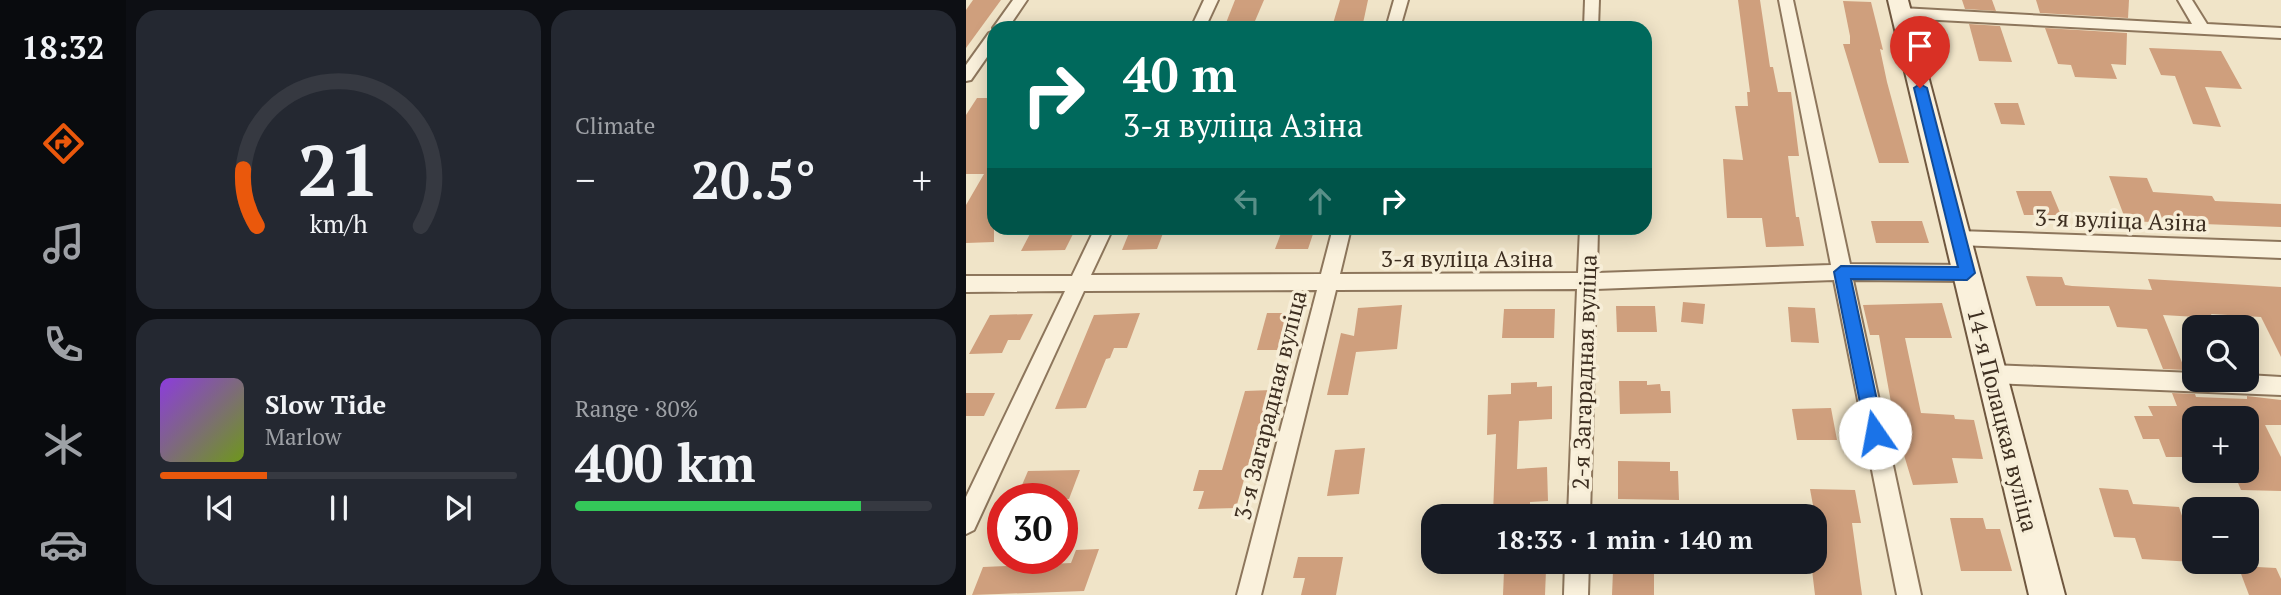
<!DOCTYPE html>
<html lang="en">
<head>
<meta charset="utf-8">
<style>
  :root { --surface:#171b24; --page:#242831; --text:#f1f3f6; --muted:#9ea1a6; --line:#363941; --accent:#ea580c }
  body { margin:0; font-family:"PT Serif",serif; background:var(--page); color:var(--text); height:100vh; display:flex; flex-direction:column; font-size:26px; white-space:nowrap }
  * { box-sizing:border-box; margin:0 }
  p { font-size:23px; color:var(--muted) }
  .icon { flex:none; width:38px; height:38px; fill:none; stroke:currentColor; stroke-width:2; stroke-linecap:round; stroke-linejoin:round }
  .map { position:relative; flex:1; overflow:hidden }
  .details { display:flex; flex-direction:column; gap:10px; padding:10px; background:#0d0f14; width:840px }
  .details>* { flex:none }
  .guide { position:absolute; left:21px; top:21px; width:665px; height:214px; border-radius:21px; box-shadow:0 4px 18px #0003; background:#00695c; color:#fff; overflow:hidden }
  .buttons { position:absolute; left:1216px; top:315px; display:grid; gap:14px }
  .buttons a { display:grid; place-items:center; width:77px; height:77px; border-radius:14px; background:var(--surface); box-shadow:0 4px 18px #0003; font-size:35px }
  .speed { position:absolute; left:21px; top:483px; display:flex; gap:14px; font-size:35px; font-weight:700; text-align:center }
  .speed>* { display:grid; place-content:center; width:91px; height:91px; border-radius:50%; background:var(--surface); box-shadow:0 4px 18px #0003; line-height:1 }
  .speed .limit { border:10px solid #d22; background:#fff; color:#111 }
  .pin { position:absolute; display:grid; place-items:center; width:60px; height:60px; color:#fff; margin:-72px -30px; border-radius:50% 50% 50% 0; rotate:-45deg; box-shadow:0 0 7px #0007 }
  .pin .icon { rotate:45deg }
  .me { position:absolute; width:77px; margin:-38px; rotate:348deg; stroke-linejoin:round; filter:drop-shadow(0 0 5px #0008) }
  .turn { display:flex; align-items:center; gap:24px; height:147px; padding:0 21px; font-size:32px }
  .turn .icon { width:91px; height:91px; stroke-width:2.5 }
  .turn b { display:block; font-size:49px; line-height:60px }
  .lanes { display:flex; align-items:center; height:66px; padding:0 21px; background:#0003; justify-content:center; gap:35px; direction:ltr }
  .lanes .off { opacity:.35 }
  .big { font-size:52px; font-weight:700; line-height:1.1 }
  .details .tile { flex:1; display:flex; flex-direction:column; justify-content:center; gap:10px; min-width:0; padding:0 24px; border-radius:21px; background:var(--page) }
  .details .dial { align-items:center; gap:0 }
  .dial svg { height:182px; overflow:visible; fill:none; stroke:var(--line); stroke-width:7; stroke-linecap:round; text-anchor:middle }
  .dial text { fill:var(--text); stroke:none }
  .song { display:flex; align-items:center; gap:21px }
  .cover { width:84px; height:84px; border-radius:10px; background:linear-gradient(135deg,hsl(270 70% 55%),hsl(80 70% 35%)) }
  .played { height:7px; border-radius:4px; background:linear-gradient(90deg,var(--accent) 30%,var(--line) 30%) }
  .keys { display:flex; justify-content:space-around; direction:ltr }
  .heat { display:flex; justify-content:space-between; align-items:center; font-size:38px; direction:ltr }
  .charge { height:10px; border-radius:5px; background:linear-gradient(90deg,#34c759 80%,var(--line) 0) }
  .details .tiles { flex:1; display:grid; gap:10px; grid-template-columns:repeat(2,1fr) }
  .trip { position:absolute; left:455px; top:504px; width:406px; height:70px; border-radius:21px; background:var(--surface); box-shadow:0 4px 18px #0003; font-weight:700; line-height:70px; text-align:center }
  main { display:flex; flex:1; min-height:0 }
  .tab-bar { display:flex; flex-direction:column; width:126px; justify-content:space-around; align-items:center; background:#090b0e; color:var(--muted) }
  .tab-bar .icon { width:49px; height:49px }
  .tab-bar .active { color:var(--accent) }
  .tab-bar b { font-size:32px; color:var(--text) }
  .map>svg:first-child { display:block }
  .building { fill:#cf9f7d }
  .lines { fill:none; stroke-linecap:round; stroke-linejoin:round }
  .minor-casing { stroke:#8d765c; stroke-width:4 }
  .secondary-casing { stroke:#6f573f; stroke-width:4 }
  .minor { fill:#faf1dc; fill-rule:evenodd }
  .secondary { fill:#faf1dc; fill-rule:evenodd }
  .route { fill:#1a73e8; stroke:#114b97; stroke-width:2 }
  .labels { text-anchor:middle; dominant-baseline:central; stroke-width:7; stroke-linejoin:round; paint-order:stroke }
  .street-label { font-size:23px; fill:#3d2e20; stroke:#f7eed8 }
</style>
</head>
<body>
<main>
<nav class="tab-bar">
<b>18:32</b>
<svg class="icon active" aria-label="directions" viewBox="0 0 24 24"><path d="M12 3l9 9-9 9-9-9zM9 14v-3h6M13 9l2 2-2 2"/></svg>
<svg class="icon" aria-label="music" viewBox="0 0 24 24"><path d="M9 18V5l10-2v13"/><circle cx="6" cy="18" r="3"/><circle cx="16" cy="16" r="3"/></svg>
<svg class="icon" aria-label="phone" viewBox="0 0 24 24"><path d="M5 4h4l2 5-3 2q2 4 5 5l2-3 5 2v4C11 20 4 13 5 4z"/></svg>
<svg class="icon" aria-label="climate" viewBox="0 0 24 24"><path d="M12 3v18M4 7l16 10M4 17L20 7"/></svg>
<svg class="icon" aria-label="car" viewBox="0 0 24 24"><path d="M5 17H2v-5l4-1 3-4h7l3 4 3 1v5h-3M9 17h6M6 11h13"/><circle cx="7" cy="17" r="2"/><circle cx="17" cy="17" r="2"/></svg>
</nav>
<section class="details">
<div class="tiles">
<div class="tile dial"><svg viewBox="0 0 100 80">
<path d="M14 69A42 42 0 1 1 86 69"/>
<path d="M14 69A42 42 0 0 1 8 44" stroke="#ea580c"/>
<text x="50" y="56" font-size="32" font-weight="700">21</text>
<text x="50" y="72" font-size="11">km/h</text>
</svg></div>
<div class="tile"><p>Climate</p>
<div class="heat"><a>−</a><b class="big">20.5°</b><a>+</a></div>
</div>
<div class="tile">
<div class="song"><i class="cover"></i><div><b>Slow Tide</b><p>Marlow</p></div></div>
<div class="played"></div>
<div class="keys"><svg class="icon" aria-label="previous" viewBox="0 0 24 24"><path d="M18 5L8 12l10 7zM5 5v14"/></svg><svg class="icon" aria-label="pause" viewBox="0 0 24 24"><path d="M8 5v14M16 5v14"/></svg><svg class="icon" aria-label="next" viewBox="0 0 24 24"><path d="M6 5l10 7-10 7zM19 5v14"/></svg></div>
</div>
<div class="tile"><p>Range · 80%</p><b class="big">400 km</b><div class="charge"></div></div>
</div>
</section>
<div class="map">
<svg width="1315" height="595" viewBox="0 0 1315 595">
  <rect width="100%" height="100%" fill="#f0e4c8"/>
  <!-- building -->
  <g class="building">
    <path d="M7,0H35L0,48V10Z"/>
    <path d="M269,0H298L286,28H258Z"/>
    <path d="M374,0H402L396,28L366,27Z"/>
    <path d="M772,0H794L804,67H807L812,92H825L833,156H822L830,217H833L838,246L800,247L796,218H761L757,159L777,160L769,106H782L781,92H784Z"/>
    <path d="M996,0H1026L1030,11L999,9Z"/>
    <path d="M1070,0H1163L1162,18L1074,13Z"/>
    <path d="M877,1L905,2L917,50L914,49L921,82L943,163H913L877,44H884V36Z"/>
    <path d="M1003,24L1034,26L1046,62L1013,61Z"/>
    <path d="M1079,28L1161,33L1160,65L1145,64L1151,79L1109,77L1105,65L1092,64Z"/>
    <path d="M1183,48L1255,51L1276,89L1239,87L1255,127L1227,124L1209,76L1195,75Z"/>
    <path d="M11,98H28V242L0,243V205L18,174H0V115Z"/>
    <path d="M1028,103H1052L1059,125L1035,124Z"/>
    <path d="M1143,176L1181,178L1187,192L1246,196L1249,201L1315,204V227L1160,221Z"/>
    <path d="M1050,191H1085L1095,215H1058Z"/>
    <path d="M905,221H956L963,243H910Z"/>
    <path d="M67,228H110L99,250L55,251Z"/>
    <path d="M165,228H199L191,249L156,250Z"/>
    <path d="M317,228H349L342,249H309Z"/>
    <path d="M1060,276L1096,277L1099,285L1106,286L1186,290L1182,279L1315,287V357L1295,317L1245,314L1247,318L1197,315L1219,370L1197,369L1181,329L1151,327L1143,306H1070Z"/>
    <path d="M717,302L739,304L737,324L715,322Z"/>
    <path d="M976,303L986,338H939L955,413L988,415L989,419L1008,420L1017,459L986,458L992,483L947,485L929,425L913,335H904L897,305Z"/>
    <path d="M436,305L431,349L390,352L382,395H361L375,333L388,336L392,308Z"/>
    <path d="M650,306H689L691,332H651Z"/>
    <path d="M822,307L849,308L853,343L825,342Z"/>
    <path d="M538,309H589L588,338H536Z"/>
    <path d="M174,313L161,348H148L144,358L140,359L120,408L89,409L128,315Z"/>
    <path d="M301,313H325L315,350H291Z"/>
    <path d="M67,314L54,340H42L36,353L3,354L24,315Z"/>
    <path d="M653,381H681V385L694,384L695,391H704L705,413L654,414Z"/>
    <path d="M571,382V387L586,386V419L553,421L551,469L581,467L582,501L564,502V512L527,515L530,434L521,435L522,395L545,394V383Z"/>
    <path d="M308,390L298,430H292L270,508L232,509L238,491H227L233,470H256L279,391Z"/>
    <path d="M0,393H29L18,416H0Z"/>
    <path d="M1206,393L1229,394L1230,397L1281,399V396L1315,400V425H1299L1315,457V491L1275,490L1267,471H1281V418H1228V457H1200L1193,439H1177L1168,416H1187L1182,406H1211Z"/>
    <path d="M865,408L871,440H831L826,409Z"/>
    <path d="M399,448L393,494L361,496L369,450Z"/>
    <path d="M652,461L704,462V471H712L713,500L652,499Z"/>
    <path d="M114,470L103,499H50L62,471Z"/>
    <path d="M1133,488L1162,490L1167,504L1213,507L1228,551V562L1176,559L1169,538L1148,537Z"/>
    <path d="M844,489L889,490L895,523H886L896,595H849L846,570H849V516Z"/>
    <path d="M984,518H1017L1020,529H1034L1046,571H995Z"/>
    <path d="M133,549L118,591L6,595L17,567L105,563L110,550Z"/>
    <path d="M332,557H377L370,595H335L339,578H327Z"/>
    <path d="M1272,566L1310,568L1315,579V595H1283Z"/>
    <path d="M580,570L579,595H537L538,571Z"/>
    <path d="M647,571L688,573V595H646Z"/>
  </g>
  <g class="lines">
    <!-- minor casing -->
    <g class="minor-casing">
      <g id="minor">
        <path d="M47,0H61L42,28H28V30L27,28Z"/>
        <path d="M238,0H252L239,28H225Z"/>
        <path d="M428,0H442L434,28H420Z"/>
        <path d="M619,0H633L632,28H618Z"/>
        <path d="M813,0H827L884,264L1001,265L1008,267L1010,273L1008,279L1001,281L887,280L955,595H931L868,280L630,289L624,516H602L611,289L370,290L295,595H271L351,290L118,291L8,530L0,534V497L99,291L0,292V276H106L129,228H147L125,275L355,274L367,228H385L374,274L612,273L614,228H632L631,273L865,265Z"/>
        <path d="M1212,0H1226L1241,24L1315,28V38L935,18L928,13L935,8L1226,24Z"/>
        <path d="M28,31V47L5,80L0,81V65L23,33Z"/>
        <path d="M992,231L1315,242V258L992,245L986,243L983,238L986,233Z"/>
        <path d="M1025,365L1228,373V380H1281V375L1315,377V395L1025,383L1018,381L1015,374L1018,367Z"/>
        <path d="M599,562H623L622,595H598Z"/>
      </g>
    </g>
    <!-- secondary casing -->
    <g class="secondary-casing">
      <path id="secondary" d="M922,0H942L1099,595H1063Z"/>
    </g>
    <!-- minor -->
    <use href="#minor" class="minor"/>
    <!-- secondary -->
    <use href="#secondary" class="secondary"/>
  </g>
  <!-- route -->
  <path class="route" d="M954,84L961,88L1009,273L1001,280L885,279L918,433L916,439L909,442L903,439L900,433L868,272L875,266L992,267L948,88Z"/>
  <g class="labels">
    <!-- street labels -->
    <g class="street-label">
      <text transform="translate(1155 220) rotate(2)">3-я вуліца Азіна</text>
      <text x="501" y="258">3-я вуліца Азіна</text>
      <text transform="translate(618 372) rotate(-88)">2-я Загарадная вуліца</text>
      <text transform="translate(304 405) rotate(-76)">3-я Загарадная вуліца</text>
      <text transform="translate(1037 420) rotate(76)">14-я Полацкая вуліца</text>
    </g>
  </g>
</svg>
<div class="buttons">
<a><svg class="icon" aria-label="search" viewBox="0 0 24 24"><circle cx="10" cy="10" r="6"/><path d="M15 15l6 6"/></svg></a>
<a>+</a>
<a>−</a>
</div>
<div class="speed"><div class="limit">30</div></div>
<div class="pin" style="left:954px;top:88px;background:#d93025"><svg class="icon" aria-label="arrive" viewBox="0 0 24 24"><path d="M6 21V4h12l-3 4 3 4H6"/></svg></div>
<svg class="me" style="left:909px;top:433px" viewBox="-20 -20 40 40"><circle r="19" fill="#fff"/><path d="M0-13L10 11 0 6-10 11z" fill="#1a73e8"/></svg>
<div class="trip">18:33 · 1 min · 140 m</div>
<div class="guide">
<div class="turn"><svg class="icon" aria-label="right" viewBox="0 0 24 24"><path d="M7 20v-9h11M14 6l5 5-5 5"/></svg><div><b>40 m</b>3-я вуліца Азіна</div></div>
<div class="lanes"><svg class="icon off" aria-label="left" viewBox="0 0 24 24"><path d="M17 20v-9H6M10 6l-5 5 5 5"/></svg><svg class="icon off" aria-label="ahead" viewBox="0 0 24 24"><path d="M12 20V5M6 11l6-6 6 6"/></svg><svg class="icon" aria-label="right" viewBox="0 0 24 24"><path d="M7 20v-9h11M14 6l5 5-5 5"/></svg></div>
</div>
</div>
</main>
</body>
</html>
